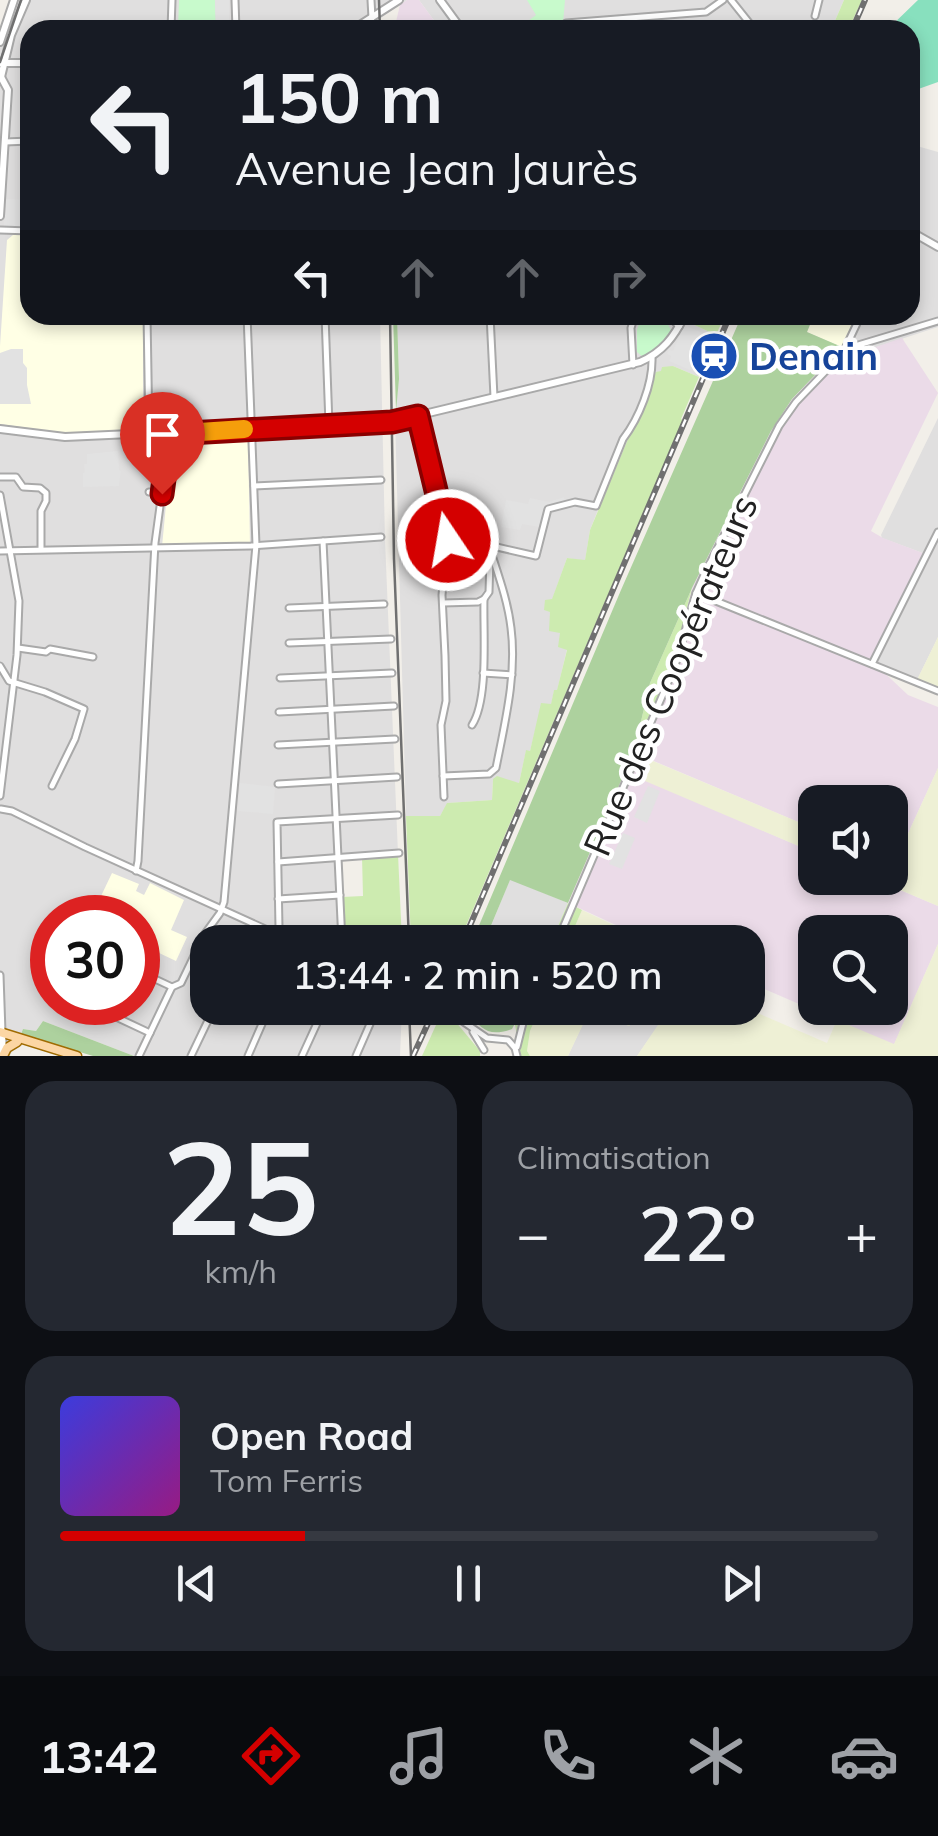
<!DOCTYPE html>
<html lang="fr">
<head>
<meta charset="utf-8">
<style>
  :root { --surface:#171b24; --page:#242831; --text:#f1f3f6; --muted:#9ea1a6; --line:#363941; --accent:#d40000 }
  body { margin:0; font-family:Mulish,sans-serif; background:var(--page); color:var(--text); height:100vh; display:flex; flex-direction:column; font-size:38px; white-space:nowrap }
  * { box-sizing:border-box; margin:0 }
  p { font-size:32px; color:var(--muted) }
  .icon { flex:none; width:55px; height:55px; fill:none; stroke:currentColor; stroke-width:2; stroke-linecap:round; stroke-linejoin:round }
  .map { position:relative; height:1056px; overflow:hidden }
  .drawer { display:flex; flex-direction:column; gap:25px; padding:25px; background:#0d0f14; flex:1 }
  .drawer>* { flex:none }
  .banner { position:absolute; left:20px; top:20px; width:900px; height:305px; border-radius:30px; box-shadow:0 5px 15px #0003; background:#171b24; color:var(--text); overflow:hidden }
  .controls { position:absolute; left:798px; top:785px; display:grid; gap:20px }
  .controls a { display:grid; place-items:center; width:110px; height:110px; border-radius:20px; background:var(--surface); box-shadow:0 5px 15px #0003; font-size:50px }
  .speed { position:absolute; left:30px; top:895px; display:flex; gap:20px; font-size:50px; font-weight:700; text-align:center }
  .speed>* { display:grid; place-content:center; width:130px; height:130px; border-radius:50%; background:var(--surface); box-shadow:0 5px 15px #0003; line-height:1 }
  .speed .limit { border:15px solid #d22; background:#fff; color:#111 }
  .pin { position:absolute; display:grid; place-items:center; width:85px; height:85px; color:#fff; margin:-102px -42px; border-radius:50% 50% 50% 0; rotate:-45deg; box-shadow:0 0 10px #0007 }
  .pin .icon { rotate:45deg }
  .me { position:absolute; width:110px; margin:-55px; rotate:348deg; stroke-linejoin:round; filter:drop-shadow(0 0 8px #0008) }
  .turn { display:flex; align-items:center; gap:35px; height:210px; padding:0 50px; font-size:45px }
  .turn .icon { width:130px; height:130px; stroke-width:2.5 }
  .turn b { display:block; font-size:70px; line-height:85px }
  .lanes { display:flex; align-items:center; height:95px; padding:0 50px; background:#0003; justify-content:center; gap:50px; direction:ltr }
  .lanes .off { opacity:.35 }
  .big { font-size:75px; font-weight:600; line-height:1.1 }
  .drawer .card { flex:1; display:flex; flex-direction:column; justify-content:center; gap:15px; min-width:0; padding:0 35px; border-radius:30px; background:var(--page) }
  .drawer .dial { align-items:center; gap:0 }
  .dial b { font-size:130px; line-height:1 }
  .song { display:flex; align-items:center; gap:30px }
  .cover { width:120px; height:120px; border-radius:15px; background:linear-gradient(135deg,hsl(240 70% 55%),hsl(310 70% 35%)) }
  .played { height:10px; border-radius:5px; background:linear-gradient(90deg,var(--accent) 30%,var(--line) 30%) }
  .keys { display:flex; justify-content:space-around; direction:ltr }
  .heat { display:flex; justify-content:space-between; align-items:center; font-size:55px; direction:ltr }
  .drawer .tiles { flex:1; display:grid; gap:25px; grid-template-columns:1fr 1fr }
  .card:last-child { grid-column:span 2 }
  .trip { position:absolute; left:190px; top:925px; width:575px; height:100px; border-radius:30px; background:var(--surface); box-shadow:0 5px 15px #0003; font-weight:600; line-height:100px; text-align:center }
  .menu { display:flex; height:160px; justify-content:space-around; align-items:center; background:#090b0e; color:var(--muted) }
  .menu .icon { width:70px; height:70px }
  .menu .active { color:var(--accent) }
  .menu b { font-size:45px; color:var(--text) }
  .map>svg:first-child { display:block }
  .residential { fill:#e0dfdf; fill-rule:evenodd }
  .industrial { fill:#ebdbe8; fill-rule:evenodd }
  .education { fill:#ffffe5 }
  .farmland { fill:#eef0d5 }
  .grass { fill:#cdebb0 }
  .forest { fill:#add19e }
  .park { fill:#c8facc }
  .pitch { fill:#88e0be }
  .parking { fill:#e2e2e2 }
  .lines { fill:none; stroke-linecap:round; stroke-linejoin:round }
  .minor-casing { stroke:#a9a9a9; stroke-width:9 }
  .tertiary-casing { stroke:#a9a9a9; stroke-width:10 }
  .primary-casing { stroke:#a06b00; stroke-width:11 }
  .minor { stroke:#fff; stroke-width:5 }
  .tertiary { stroke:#fff; stroke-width:6 }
  .primary { stroke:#fcd6a4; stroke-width:8 }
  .tram { stroke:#707070; stroke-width:2.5 }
  .rail-casing { stroke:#707070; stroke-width:6 }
  .rail { stroke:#fff; stroke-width:2.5; stroke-dasharray:8; stroke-linecap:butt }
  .route-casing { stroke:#8a0000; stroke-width:25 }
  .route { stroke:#d40000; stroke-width:18 }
  .slow { stroke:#f59e0b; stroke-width:18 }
  .labels { text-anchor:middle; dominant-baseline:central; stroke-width:9; stroke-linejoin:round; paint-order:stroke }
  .transit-label { font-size:38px; font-weight:bold; fill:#164399; stroke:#fff; text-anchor:start }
  .street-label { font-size:38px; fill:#222; stroke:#fff }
</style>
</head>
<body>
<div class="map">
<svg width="938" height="1056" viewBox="0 0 938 1056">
  <rect width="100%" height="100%" fill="#f2efe9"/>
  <!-- residential -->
  <g class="residential">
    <path d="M13,0H407L366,28V30H30V315H380L385,540L398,854L340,857L343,928L370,939L390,942H208V1008H402L400,1056H134L43,1021L36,1031L23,1029L10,1056H0V32ZM52,918H138V1002H52Z"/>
    <path d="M419,0H844L831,30H441Z"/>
    <path d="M910,144L938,152V327L843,358L842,347L856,315H910Z"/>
    <path d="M397,315H691L688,322L716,335L699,377L673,366L662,372L639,414L614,470L590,530L585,561L567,558L552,600L550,611L567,649L557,691H554L551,705L542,704L530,751H526L519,783L493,779L492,800L448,803L440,816H406L395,417L399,378Z"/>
    <path d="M938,418V637L917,680L875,664L928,555L882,538L881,535Z"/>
    <path d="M510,879L568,903L551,942H489L485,941Z"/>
    <path d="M589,1010L629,1026L642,1011L663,1019L637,1056H568Z"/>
  </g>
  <!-- industrial -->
  <g class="industrial">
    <path d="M407,0H419L441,30H394L400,5Z"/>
    <path d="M902,338L938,393L871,531L883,538L928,555L875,664L908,695L938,707V768L895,862L890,860V802H815V829L649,759L638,777L815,853V878H872L938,906V944L894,1045L748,982V942H653L568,903L674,659L692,588L771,431L792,399L842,347L844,358ZM815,932H890V1008H815Z"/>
  </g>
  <!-- education -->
  <g class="education">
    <path d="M13,235H30V315H143V429L64,433L0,424V346L7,240Z"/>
    <path d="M814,315H856L842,347L807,332Z"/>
    <path d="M248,436L250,547H162L167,494L175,440Z"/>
    <path d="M112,873L139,884L136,891L144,895L150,883L184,900L171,930L187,937L176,961L138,943V918L91,917Z"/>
  </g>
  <!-- farmland -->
  <g class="farmland">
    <path d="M938,637V688L917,680Z"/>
    <path d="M648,759L815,829V853L638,778Z"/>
    <path d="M938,768V906L872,878H890V860L895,862Z"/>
    <path d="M582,910L628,932L624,942H568Z"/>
    <path d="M938,944V1056H637L662,1019L642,1011L629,1026L590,1010L568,1056H530L527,1051L530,1031L540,1008H746L827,1043L837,1020L894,1044Z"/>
  </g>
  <!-- grass -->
  <g class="grass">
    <path d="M844,0H862L848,30H831Z"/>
    <path d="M691,315H725L716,335L688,322Z"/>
    <path d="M673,366L699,377L681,419L683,420L459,942H411L406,816H440L447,803L492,800L493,779L497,776L519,783L526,750L530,751L541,703L551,704L554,690H557L567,650L558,647L560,633L549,631L550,612L544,610L545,600L552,599L567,558L585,560L590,530L656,372L661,371L662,367Z"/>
    <path d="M692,588L674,659L634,751L650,683Z"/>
    <path d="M398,854L402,942L370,939L343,928L342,897L363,896L362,856Z"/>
    <path d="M568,903L582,910L568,942H551Z"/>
    <path d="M523,1008H540L530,1031L527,1051L530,1056H521L515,1025Z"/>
    <path d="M441,1014L455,1021L480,1051V1056H422Z"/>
  </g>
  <!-- forest -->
  <g class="forest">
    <path d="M393,315H397L399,379L396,411Z"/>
    <path d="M742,315H814L807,332L842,347L792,399L771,431L692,588L650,683L634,751L568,903L510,880L485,940L489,942H472L621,590Z"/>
    <path d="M458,1008H523L512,1029C481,1040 481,1021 458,1008Z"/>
    <path d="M43,1021L134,1056H93L21,1034L23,1029L36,1031Z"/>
  </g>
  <!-- park -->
  <g class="park">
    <path d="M179,0H215L216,30H178Z"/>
    <path d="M527,0H565L563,23H558L557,30H516L536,15Z"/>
    <path d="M642,315H663L672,332L665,342L643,357L637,352V330Z"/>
  </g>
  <!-- pitch -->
  <path class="pitch" d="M918,0H938V82L910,92V30H887Z"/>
  <!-- parking -->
  <g class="parking">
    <path d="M215,0H229V30H216Z"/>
    <path d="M6,199L30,200V227H4Z"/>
    <path d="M684,325L705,334L690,370L669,361L671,356L667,354L669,350L673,351Z"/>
    <path d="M11,349H23V363L27,368V385L31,404H0V353Z"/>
    <path d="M118,451L119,470L121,471L119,486L83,487V473L85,472L84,464H87V454Z"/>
    <path d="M564,497L566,506L549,512L546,528L522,524L520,530L501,527L506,500L528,504L530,498L549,502Z"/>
    <path d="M240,783L275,787L273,814L238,811Z"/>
    <path d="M648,786L660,791L647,823L634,817Z"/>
    <path d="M623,833L635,838L622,869L609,864Z"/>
  </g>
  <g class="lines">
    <!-- minor casing -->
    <g class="minor-casing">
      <g id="minor">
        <path d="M235,0L236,30"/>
        <path d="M371,0L372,18"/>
        <path d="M731,0L755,30"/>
        <path d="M815,16L819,0"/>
        <path d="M566,23L706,12L723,0"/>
        <path d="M171,30L172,0"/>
        <path d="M5,142L30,141"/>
        <path d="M0,230L30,231"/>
        <path d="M147,315L149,434"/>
        <path d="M325,315L329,425"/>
        <path d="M490,315L494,397"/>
        <path d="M845,349L938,321"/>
        <path d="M633,365L631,328L635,315"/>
        <path d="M418,416L448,532L462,539L536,556L548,509L575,502L596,506L623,439C639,418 653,384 652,357"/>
        <path d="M0,477H16L23,487L40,488L46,493V501L41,511V549"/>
        <path d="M254,486L381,480"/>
        <path d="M149,492L162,494"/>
        <path d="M0,495L19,601L17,655L0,796"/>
        <path d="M323,541L342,942"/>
        <path d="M0,551L251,546L381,537"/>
        <path d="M696,593L938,691"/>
        <path d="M443,603L478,602L484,599"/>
        <path d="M289,608L384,604"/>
        <path d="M289,643L391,639"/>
        <path d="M18,648L46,652L50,649L93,657"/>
        <path d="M872,664L938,532"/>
        <path d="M0,666L9,681L45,692L84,709L75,739L52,786"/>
        <path d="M483,673L512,675"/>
        <path d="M280,678L392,673"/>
        <path d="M279,712L394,706"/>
        <path d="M472,725C489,699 483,632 484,599L489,592L490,558"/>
        <path d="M278,745L395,739"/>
        <path d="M443,776L489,774L496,768C505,722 517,674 511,628C508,602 499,577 491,552L492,546"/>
        <path d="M278,784L397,777"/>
        <path d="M444,797L441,725L446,701L445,656L442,595L448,532"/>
        <path d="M1,809L12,811L85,847L294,942"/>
        <path d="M278,862L399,853"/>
        <path d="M136,871L138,861L155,543L170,433"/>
        <path d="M278,899L340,895"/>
        <path d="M277,935L279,928L277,822L398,815"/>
        <path d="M244,942L253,924"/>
        <path d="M557,942L675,666L696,593L704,575L779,426L796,402L843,353L861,315"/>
        <path d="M138,971L172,987"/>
        <path d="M0,975L2,1032"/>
        <path d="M84,1002L150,1033"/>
        <path d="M437,1008L455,1016L487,1038L508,1040L515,1048L517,1056"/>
        <path d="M473,1032L484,1050"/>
        <path d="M517,1047L523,1023L529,1008"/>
        <path d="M139,1056L172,987L181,983L204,935L220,913L224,902L256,545L247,315"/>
        <path d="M191,1056L214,1008"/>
        <path d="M248,1056L269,1008"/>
        <path d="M302,1056L324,1008"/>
        <path d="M356,1056L377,1008"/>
      </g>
    </g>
    <!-- tertiary casing -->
    <g class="tertiary-casing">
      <g id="tertiary">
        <path d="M440,0L462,30"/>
        <path d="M352,30L399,0"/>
        <path d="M0,42L14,0"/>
        <path d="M0,63H30"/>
        <path d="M1,77L11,35L26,0"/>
        <path d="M0,216L8,90L1,77"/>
        <path d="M910,231L938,247"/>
        <path d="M670,315L679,326"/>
        <path d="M0,429L65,437L391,422L640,362C663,352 674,337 685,315"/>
        <path d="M2,1032L3,1056"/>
      </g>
    </g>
    <!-- primary casing -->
    <g class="primary-casing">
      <g id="primary">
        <path d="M0,1032L77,1056"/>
        <path d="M3,1056L7,1048L17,1042"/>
      </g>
    </g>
    <!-- minor -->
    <use href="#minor" class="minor"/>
    <!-- tertiary -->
    <use href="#tertiary" class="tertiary"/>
    <!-- primary -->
    <use href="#primary" class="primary"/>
    <!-- tram -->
    <g class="tram">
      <path d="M379,0L380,30"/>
      <path d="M0,62L21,0"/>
      <path d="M390,315L394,559L409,942"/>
      <path d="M409,1008L411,1056"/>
    </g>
    <!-- rail casing -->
    <g class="rail-casing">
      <g id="rail">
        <path d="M852,30L865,0"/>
        <path d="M463,942L730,315"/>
        <path d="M413,1056L435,1008"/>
      </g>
    </g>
    <!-- rail -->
    <use href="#rail" class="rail"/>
  </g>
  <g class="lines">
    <!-- route casing -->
    <g class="route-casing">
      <path id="route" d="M162,494L170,434L392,422L418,416L448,540"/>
    </g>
    <!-- route -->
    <use href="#route" class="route"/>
    <!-- slow -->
    <path class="slow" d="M169,447L170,434L244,429"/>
  </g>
  <!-- icons -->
  <defs>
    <g id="station-disc" transform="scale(2.5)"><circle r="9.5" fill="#1a4fb4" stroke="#fff"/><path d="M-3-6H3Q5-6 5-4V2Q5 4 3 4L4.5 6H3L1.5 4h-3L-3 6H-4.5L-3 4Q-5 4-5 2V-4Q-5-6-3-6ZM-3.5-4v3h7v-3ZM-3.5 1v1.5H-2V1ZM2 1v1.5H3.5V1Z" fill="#fff"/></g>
  </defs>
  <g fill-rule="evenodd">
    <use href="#station-disc" x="714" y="356"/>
  </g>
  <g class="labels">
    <!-- transit labels -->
    <g class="transit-label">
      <text x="749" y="356">Denain</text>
    </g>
    <!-- street labels -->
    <g class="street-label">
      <text transform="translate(670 675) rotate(-67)">Rue des Coopérateurs</text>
    </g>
  </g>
</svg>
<div class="controls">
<a><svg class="icon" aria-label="sound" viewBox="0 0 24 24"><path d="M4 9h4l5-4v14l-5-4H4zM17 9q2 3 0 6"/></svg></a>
<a><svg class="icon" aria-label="search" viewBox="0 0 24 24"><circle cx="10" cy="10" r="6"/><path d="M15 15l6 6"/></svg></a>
</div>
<div class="speed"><div class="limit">30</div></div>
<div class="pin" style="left:162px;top:494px;background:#d93025"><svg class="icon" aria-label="arrive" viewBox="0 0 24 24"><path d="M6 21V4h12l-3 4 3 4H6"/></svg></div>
<svg class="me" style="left:448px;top:540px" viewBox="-20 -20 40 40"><circle r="17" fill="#d40000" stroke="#fff" stroke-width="3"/><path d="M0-11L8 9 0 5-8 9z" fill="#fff"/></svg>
<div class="trip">13:44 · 2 min · 520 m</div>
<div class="banner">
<div class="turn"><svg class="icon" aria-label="left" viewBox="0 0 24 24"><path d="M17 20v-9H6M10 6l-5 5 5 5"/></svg><div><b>150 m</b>Avenue Jean Jaurès</div></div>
<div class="lanes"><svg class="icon" aria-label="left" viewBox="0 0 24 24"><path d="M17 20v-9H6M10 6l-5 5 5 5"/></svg><svg class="icon off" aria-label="ahead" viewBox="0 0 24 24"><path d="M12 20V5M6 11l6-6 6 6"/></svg><svg class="icon off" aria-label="ahead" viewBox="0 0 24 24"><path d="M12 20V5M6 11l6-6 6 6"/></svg><svg class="icon off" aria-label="right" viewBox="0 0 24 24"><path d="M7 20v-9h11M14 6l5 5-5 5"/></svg></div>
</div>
</div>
<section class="drawer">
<div class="tiles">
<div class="card dial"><b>25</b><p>km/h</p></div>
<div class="card"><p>Climatisation</p>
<div class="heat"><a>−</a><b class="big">22°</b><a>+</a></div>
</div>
<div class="card">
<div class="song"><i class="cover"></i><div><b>Open Road</b><p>Tom Ferris</p></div></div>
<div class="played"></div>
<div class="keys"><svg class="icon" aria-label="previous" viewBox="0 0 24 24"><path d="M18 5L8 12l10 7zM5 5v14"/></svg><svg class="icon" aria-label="pause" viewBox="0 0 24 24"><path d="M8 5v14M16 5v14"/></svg><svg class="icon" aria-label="next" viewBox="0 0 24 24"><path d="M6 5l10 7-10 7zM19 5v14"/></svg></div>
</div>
</div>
</section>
<nav class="menu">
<b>13:42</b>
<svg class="icon active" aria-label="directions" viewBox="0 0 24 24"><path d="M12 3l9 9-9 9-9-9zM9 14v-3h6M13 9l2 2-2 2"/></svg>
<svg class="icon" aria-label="music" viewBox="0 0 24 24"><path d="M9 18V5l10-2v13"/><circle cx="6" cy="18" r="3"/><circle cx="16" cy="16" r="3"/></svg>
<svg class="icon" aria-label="phone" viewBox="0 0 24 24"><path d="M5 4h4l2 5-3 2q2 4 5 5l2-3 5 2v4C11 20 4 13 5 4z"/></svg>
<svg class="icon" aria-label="climate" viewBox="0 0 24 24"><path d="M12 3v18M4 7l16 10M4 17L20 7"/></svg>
<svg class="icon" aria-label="car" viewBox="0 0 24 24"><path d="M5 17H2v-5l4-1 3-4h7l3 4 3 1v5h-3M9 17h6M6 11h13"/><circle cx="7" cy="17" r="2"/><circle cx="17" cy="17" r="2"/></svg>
</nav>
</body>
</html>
